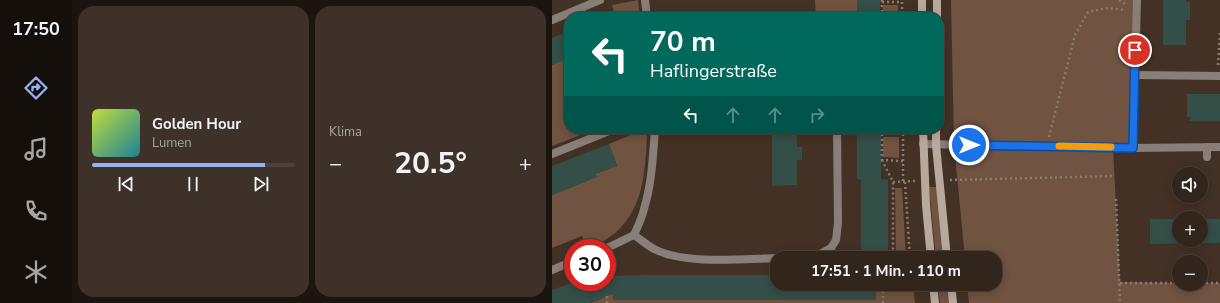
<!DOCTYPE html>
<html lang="de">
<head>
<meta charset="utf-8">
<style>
  :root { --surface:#32251c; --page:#3d3129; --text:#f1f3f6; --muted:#a8a5a3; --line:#4d423b; --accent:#95b2f1 }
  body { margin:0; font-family:"Nunito Sans",sans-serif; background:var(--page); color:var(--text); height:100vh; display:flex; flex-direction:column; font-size:15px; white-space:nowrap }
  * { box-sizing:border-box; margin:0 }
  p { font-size:13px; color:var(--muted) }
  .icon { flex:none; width:22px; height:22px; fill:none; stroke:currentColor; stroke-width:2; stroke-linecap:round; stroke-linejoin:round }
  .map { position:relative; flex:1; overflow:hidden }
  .details { display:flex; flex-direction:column; gap:6px; padding:6px; background:#1c140f; width:480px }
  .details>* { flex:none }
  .guide { position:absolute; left:12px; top:12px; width:380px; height:122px; border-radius:16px; box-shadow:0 2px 10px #0003,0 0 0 1px var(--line); background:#00695c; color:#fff; overflow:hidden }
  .buttons { position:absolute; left:620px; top:167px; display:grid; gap:8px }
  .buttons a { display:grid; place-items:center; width:36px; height:36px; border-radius:50%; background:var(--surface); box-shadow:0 2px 10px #0003,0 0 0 1px var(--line); font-size:20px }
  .speed { position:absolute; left:12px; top:239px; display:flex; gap:8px; font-size:20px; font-weight:700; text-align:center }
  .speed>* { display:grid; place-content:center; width:52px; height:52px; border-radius:50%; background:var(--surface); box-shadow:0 2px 10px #0003,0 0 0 1px var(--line); line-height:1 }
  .speed .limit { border:6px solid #d22; background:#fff; color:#111 }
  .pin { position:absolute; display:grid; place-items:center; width:34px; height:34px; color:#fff; margin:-17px; border:2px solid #fff; border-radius:50%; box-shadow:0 1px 4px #0007 }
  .me { position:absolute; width:44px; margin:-22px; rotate:90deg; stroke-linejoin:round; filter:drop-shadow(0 0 3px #0008) }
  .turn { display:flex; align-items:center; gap:14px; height:84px; padding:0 20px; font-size:18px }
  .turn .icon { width:52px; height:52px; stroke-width:2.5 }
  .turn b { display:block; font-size:28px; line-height:34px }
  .lanes { display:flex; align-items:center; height:38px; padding:0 20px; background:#0003; justify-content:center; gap:20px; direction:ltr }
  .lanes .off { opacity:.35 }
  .big { font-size:30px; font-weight:700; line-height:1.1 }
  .details .card { flex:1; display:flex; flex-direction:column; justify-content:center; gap:6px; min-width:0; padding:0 14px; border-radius:16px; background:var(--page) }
  .song { display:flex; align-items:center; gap:12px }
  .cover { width:48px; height:48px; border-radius:6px; background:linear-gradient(135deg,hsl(70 70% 55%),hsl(190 70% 35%)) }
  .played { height:4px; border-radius:2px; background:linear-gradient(90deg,var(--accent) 85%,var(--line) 85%) }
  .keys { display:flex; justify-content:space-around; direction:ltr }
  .heat { display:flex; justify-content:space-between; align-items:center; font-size:22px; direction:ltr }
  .details .tiles { flex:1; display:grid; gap:6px; grid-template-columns:repeat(2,1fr) }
  .trip { position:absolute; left:218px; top:251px; width:232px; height:40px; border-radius:16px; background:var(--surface); box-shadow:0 2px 10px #0003,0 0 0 1px var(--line); font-weight:700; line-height:40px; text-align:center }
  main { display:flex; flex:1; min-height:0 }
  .tabs { display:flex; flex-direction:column; width:72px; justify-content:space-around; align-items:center; background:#140f0b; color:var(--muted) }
  .tabs .icon { width:28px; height:28px }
  .tabs .current { color:var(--accent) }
  .tabs b { font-size:18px; color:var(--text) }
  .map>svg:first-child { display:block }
  .green { fill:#705341 }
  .building { fill:#344e48 }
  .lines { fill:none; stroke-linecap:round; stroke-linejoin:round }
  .path { stroke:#8a7b71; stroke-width:2.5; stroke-dasharray:2 3; stroke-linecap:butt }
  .lane { stroke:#897f79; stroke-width:8 }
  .street { stroke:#897f79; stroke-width:8 }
  .secondary { stroke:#b8a99f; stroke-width:8 }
  .route-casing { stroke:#114b97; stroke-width:10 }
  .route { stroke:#1a73e8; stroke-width:7 }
  .slow { stroke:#f59e0b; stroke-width:7 }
</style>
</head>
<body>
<main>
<nav class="tabs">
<b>17:50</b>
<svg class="icon current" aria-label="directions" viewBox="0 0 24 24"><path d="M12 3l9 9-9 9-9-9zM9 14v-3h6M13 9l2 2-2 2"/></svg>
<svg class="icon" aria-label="music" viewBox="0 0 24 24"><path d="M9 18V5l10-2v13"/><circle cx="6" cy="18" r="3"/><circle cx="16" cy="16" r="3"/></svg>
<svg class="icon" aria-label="phone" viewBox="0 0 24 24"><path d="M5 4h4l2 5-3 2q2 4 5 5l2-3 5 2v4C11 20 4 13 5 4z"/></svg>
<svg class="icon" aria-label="climate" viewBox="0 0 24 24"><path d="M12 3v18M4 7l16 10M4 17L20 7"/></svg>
</nav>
<section class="details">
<div class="tiles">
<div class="card">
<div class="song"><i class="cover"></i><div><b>Golden Hour</b><p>Lumen</p></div></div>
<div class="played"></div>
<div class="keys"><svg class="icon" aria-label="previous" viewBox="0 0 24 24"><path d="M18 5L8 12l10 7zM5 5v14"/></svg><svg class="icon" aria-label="pause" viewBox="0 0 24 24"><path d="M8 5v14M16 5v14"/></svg><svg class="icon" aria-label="next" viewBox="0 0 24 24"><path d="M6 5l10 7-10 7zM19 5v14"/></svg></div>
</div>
<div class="card"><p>Klima</p>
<div class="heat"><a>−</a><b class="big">20.5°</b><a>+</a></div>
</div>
</div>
</section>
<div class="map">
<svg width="668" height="303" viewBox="0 0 668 303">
  <rect width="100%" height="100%" fill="#433125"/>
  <!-- green -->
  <g class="green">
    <path d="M86,0L88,17H63L60,5Z"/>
    <path d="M263,0H305V17H264Z"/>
    <path d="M399,0H585L581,148H561L568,282L627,283V284L668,283V303H417L415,284H443V258H413L402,145Z"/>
    <rect x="331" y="5" width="15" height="12"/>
    <path d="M17,56V129H44L0,146V65Z"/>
    <path d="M91,130L94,131L95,136C93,171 92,208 63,233C56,239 47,243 39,248H35L30,236L0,248V195L44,177L43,174L65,166L57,144Z"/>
    <path d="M331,137H347V158L331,157Z"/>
    <path d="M377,187H385L392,258H384Z"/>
    <path d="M343,188H350L354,258H344Z"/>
    <path d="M324,284H361L363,303H39L49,299L47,295L61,294V300H324Z"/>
    <path d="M386,284H395L397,303H388Z"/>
  </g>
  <!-- building -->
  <g class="building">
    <rect x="305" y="0" width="23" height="17"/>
    <path d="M611,0H634V2H638V20H634V45H611Z"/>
    <path d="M17,31V58L0,65V38Z"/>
    <path d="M635,94H668V121H637L638,117H635Z"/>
    <path d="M220,129H245V147H250V160H245V185L220,186Z"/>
    <path d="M305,129H329V179L336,180V258H309V180L305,179Z"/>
    <path d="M57,144L65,166L43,174L45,177L0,195V166Z"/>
    <path d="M598,219H627V240H649V219H668V243L598,244Z"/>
    <path d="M90,275H225V284H324V300H61V294L38,303H0V290L22,282H61V276Z"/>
  </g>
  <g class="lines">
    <!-- path -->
    <g class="path">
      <path d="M567,0L575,5"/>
      <path d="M330,2H350"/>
      <path d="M350,2V17"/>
      <path d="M330,17V0"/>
      <path d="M666,65L668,33"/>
      <path d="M330,129V160L351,161"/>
      <path d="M351,129V182"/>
      <path d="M330,132L351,133"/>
      <path d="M497,137L523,35L536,12L556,8L574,10"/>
      <path d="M330,160L341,182V258"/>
      <path d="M398,180L563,176"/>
      <path d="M341,182L363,181"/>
      <path d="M353,182L358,258"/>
      <path d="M564,199L568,303"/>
      <path d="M288,254L295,258"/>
      <path d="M55,276V285"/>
      <path d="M568,283H627"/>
      <path d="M649,283H668"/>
      <path d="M55,303V294"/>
      <path d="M331,303V284"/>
    </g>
    <!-- lane -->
    <path class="lane" d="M655,147V157"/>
    <!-- street -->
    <g class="street">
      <path d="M93,0L95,17"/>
      <path d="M0,20L48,0"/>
      <path d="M583,75L668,76"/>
      <path d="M371,144L581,148L668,147"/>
      <path d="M581,148L585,0"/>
      <path d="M0,154L62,129"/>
      <path d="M82,235C88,239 95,245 102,249C134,265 189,259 225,258"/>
      <path d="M55,248L82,235C86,226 90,218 92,209C100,183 101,155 103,129"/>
      <path d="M234,258L254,257L268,254L279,248L284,240L286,223L285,129"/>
      <path d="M0,270L21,261"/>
    </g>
    <!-- secondary -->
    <g class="secondary">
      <path d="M370,0V17"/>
      <path d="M385,17V0"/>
      <path d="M371,129L374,205L379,258"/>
      <path d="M384,129V145L395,258"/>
      <path d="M381,284L383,303"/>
      <path d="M399,284L401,303"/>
    </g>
  </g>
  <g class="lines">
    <!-- route casing -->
    <g class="route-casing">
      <path id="route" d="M417,145L581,148L583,50"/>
    </g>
    <!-- route -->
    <use href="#route" class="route"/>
    <!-- slow -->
    <path class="slow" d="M507,146L559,147"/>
  </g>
</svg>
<div class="buttons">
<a><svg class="icon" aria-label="sound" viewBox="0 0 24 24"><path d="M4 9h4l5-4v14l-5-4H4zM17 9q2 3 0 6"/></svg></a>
<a>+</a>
<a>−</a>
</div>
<div class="speed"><div class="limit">30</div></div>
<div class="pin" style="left:583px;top:50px;background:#d93025"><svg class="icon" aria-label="arrive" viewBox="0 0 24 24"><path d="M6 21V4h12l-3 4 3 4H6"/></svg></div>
<svg class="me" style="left:417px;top:145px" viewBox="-20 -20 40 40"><circle r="17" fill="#1a73e8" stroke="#fff" stroke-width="3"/><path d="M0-11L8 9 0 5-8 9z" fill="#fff"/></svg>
<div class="trip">17:51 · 1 Min. · 110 m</div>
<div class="guide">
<div class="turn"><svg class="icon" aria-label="left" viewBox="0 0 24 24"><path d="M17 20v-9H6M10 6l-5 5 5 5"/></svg><div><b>70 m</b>Haflingerstraße</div></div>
<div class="lanes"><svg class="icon" aria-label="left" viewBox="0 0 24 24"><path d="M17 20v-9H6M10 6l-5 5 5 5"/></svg><svg class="icon off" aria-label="ahead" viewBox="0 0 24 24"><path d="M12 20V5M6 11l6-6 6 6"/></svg><svg class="icon off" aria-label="ahead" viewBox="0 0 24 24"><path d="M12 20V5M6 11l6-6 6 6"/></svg><svg class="icon off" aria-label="right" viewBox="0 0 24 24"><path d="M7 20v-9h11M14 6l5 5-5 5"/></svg></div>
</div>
</div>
</main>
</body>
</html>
